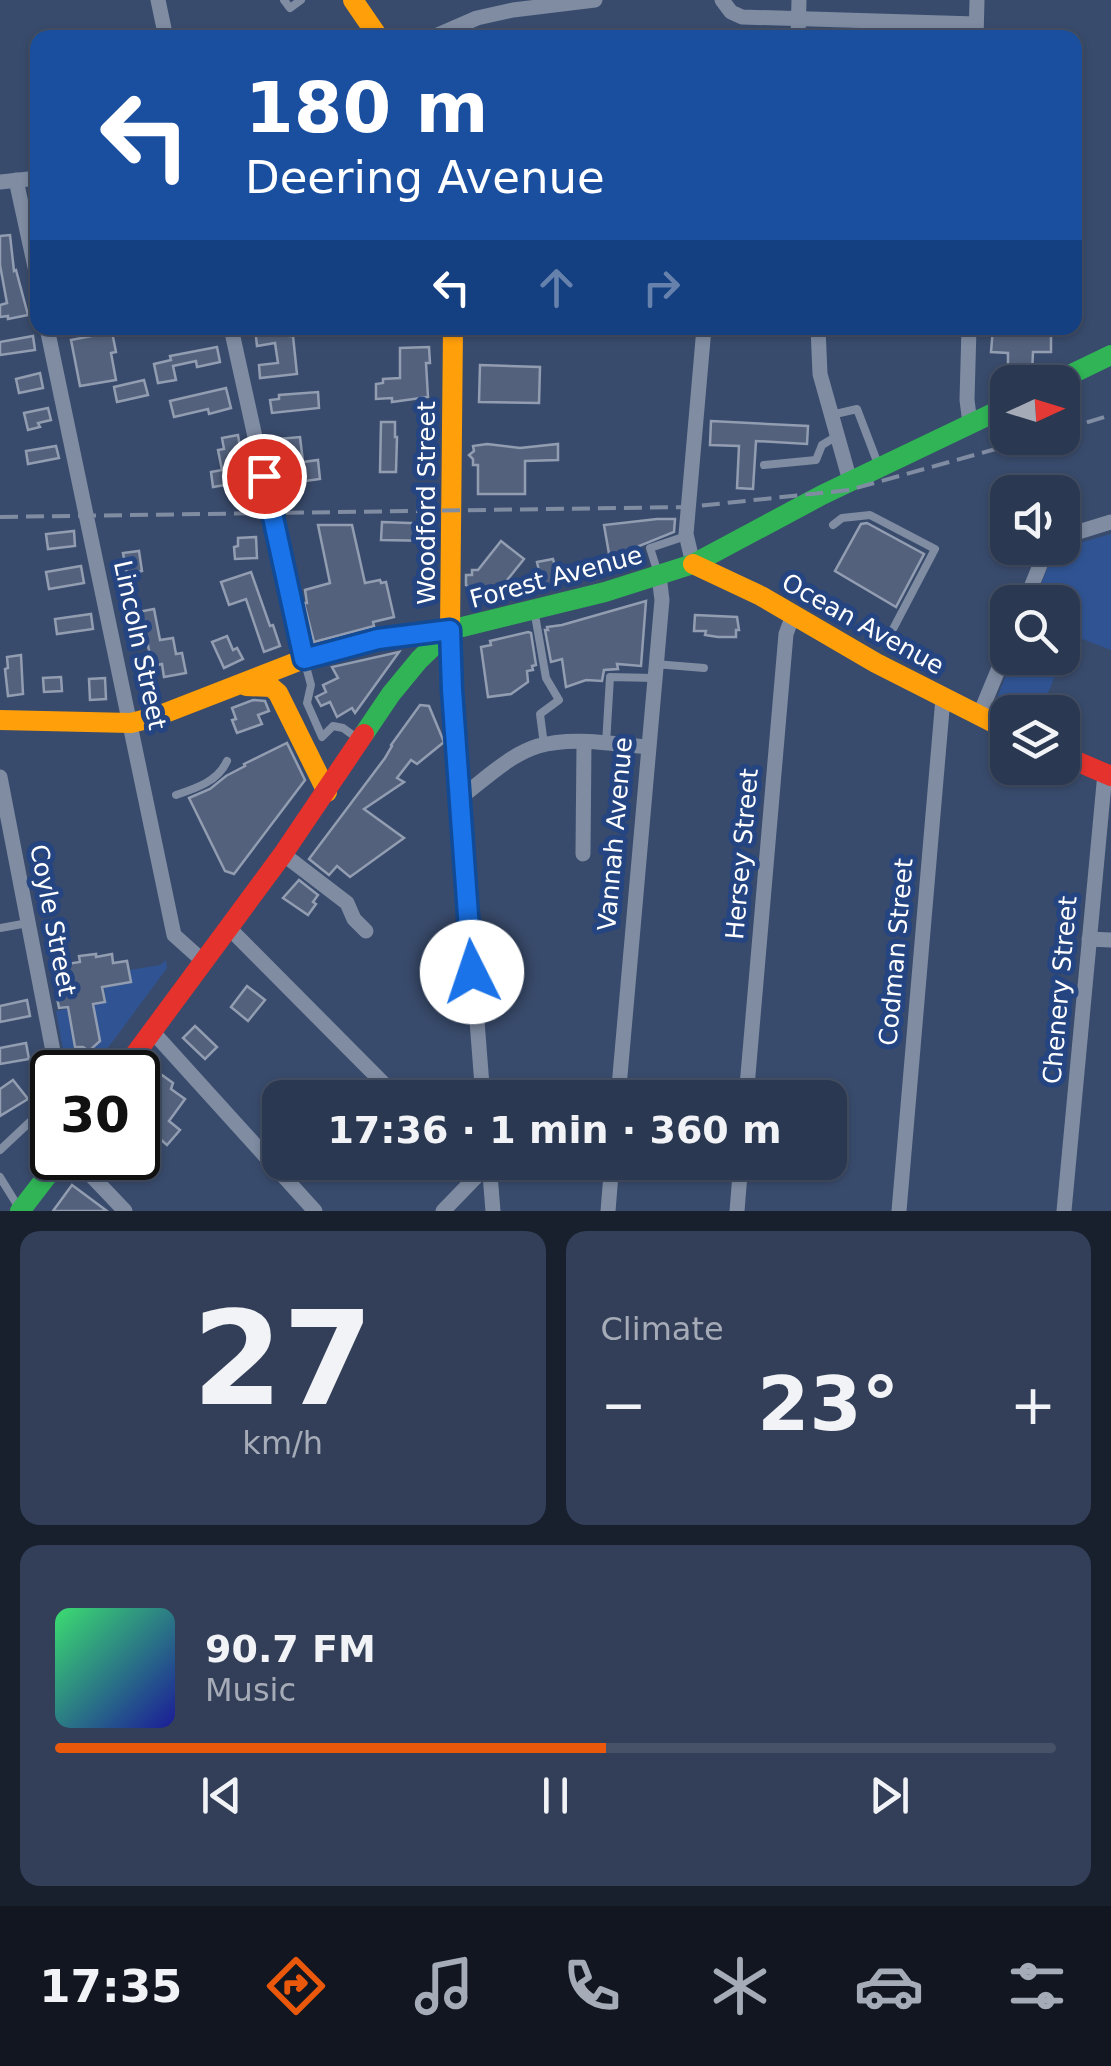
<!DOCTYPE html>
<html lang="en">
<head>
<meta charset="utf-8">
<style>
  :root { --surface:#2b3851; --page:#333f58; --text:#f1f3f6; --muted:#a6acb7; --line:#475268; --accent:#ea580c }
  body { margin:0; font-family:"DejaVu Sans",sans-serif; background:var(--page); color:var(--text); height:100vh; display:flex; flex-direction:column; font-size:38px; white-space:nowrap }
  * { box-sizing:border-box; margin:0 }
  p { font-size:32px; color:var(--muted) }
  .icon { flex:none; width:55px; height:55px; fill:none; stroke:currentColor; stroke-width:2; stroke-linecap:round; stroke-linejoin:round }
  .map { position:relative; height:1211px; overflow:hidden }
  .sheet { display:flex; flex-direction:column; gap:20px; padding:20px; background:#181f2d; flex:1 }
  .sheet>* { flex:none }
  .guide { position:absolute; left:30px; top:30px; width:1052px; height:305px; border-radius:20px; box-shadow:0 2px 8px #0004,0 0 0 2px var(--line); background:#1a4fa0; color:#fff; overflow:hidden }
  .needle { width:65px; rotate:86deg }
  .tools { position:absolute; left:990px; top:365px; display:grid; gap:20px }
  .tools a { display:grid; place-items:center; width:90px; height:90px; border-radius:20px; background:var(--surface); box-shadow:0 2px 8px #0004,0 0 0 2px var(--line); font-size:50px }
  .speed { position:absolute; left:30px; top:1050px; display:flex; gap:20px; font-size:50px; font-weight:700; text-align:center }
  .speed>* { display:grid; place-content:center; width:130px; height:130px; border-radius:50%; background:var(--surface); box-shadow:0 2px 8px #0004,0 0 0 2px var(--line); line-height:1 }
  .speed .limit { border:5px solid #111; border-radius:15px; background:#fff; color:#111 }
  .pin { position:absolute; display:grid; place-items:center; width:85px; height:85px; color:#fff; margin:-42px; border:5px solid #fff; border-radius:50%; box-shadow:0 2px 10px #0007 }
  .me { position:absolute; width:110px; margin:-55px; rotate:356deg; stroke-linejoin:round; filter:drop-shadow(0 0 8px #0008) }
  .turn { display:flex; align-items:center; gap:35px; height:210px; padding:0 50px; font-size:45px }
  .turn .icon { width:130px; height:130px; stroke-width:2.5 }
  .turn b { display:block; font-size:70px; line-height:85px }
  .lanes { display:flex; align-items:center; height:95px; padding:0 50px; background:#0003; justify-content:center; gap:50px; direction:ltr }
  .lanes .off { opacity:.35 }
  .big { font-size:75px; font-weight:800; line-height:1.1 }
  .sheet .widget { flex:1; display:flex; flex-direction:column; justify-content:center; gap:15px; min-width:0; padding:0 35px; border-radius:20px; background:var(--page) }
  .sheet .dial { align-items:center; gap:0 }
  .dial b { font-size:130px; line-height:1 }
  .song { display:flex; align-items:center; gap:30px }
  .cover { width:120px; height:120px; border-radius:15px; background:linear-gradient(135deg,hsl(140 70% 55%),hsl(240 70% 35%)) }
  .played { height:10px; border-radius:5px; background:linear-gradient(90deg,var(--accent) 55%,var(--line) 55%) }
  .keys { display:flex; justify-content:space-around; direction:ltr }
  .heat { display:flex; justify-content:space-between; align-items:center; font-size:55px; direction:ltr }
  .sheet .tiles { flex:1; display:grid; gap:20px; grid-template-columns:1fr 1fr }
  .widget:last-child { grid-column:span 2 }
  .trip { position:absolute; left:262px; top:1080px; width:585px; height:100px; border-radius:20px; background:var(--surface); box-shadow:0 2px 8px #0004,0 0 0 2px var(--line); font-weight:800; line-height:100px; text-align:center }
  .menu { display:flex; height:160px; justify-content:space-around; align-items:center; background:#111620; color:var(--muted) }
  .menu .icon { width:70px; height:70px }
  .menu .current { color:var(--accent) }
  .menu b { font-size:45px; color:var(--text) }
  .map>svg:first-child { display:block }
  .green { fill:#305493 }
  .building { fill:#53617c; stroke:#929db1; stroke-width:2.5 }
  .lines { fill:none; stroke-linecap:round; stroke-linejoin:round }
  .lane { stroke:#7f8ca2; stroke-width:8 }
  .street { stroke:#7f8ca2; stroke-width:15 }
  .fast { stroke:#30b455; stroke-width:20 }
  .slow { stroke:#ff9f0a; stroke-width:20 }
  .jam { stroke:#e5322d; stroke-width:20 }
  .rail { stroke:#808ca2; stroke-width:4; stroke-dasharray:18 8; stroke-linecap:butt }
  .route-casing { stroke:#114b97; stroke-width:25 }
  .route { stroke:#1a73e8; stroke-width:18 }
  .labels { text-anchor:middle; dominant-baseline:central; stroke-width:10; stroke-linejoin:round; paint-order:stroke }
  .street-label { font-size:25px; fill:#fff; stroke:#244581 }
</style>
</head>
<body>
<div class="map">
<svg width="1111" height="1211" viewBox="0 0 1111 1211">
  <rect width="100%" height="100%" fill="#394b6c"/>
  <!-- green -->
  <g class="green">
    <path d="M1111,534V650L1072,635L1040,712H1008L1007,715L993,708L1013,658H1062V602H1034L1053,554L1058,549Z"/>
    <path d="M166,960L167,968L90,1072H67L56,1011L67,1009L74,1048H81L82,1051L88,1052L101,1042L94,1005L106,1002L104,988L131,983L130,970L160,965Z"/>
  </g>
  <!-- building -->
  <g class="building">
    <path d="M10,235L14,271L16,270L28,315L8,319V316L0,317V305L7,303L0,265V236Z"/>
    <path d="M255,328H288L289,336H293L297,374L260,378L259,365L278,363L275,343L257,346Z"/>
    <path d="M993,328H1051V352H1033L1032,374L1008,373V353L991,352Z"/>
    <path d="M112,332L116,352L111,353L116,380L80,386L71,340Z"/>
    <path d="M33,336L35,350L0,355V342Z"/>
    <path d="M217,347L220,362L197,367L196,361L173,366L176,380L158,383L154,364L171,360L170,356Z"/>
    <path d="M429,347L430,363H426L428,397L392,402V398L376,399V384L383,383V379L400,378V348Z"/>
    <path d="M480,365L540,367L539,403L479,402Z"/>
    <path d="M40,373L43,388L19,393L16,379Z"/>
    <path d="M144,380L148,395L117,402L114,387Z"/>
    <path d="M226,388L231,408L209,414L208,409L174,417L170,401Z"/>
    <path d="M318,392L319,408L272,413L270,400L279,399V395Z"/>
    <path d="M48,408L51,420L38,423L40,427L28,430L24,413Z"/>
    <path d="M711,421L808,426L807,444L756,441L753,489L737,488L739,446L710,445Z"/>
    <path d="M381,422H395V437H397L396,472H380Z"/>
    <path d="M238,435L243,466H247L249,481L213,487L211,472L222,470L218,450L224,449L222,438Z"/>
    <path d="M300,437L303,462L318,460L320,479L290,483L285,450L280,451L279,439Z"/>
    <path d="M487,444L520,448L558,444V460L525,461V494H478V465H473V459L469,455L474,451L473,446Z"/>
    <path d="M56,446L59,458L28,464L26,451Z"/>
    <path d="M657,519H675L674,532L639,546L642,562L612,571L604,525Z"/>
    <path d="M382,522L436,524V541L381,540Z"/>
    <path d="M867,523L924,554L896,607L835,571L861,524Z"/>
    <path d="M318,525H352L365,583L380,580L381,583L386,582L394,617L373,622L374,626L314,642L304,603H307L305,590L330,583Z"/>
    <path d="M74,531L75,546L48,549L46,534Z"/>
    <path d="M256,537L257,558L235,559L234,547L238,546V538Z"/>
    <path d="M501,541L524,559L496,594V601L488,603L483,598L476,597L472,589L466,585V575H472V570H478Z"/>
    <path d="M139,551L142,571L127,574L123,553Z"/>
    <path d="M553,559L560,585L543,589L537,562Z"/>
    <path d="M81,566L84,583L49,589L46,572Z"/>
    <path d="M251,572L270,626L273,625L280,646L264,652L246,599L229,605L221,582Z"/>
    <path d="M646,601L641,666L617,664L618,669L604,670L602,681L586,680L566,687L562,659L551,662L545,630H548L547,627L562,625Z"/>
    <path d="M154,609L160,640L173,638L176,654L182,653L186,673L164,677L162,664L152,666L147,640L143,641L138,612Z"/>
    <path d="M91,614L93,629L57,634L55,619Z"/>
    <path d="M695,615L737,617L739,630H736V637H718L705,635L706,631H694Z"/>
    <path d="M528,632L531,633L536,665L532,666L533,670L527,671L528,682L511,694L488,697L481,647L491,645L490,641Z"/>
    <path d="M227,636L233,650L237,648L243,659L224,668L212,642Z"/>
    <path d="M399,652L355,713L352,708L337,717L330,702L321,706L316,697L326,692L323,685L338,678L332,667Z"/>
    <path d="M21,655L23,694L8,696L5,669L8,668L7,657Z"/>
    <path d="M61,677L62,691L44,692L43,678Z"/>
    <path d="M105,678L106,699L90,700L89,679Z"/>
    <path d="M253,700L265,701L269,711L258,715L262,724L237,733L232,720L236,719L232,708Z"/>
    <path d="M420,705L429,706L444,742L417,764L411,760L397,778L404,782L364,809L404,838L350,877L337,866L329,875L309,859L385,758L392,746L391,745Z"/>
    <path d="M287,743L305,780L234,874L225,871L189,798L210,789L226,776L245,766L244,764Z"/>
    <path d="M299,880L318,895L313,902L316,904L308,915L283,898Z"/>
    <path d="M96,954V957L112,954L113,963L127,961L131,982L102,987L105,1002L93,1004L100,1041L89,1051L83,1047H75L68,1007L59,1008L56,992L57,989L64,988L60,965L80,962L79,956Z"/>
    <path d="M247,986L265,1000L248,1021L231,1007Z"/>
    <path d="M27,1000L30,1016L0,1022V1006Z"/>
    <path d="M195,1026L217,1047L205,1059L183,1038Z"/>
    <path d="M26,1043L29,1059L0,1064V1048Z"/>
    <path d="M162,1075L173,1083L171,1089L185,1099L169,1121L180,1130L167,1145L138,1120V1113L153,1095L150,1092Z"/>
    <path d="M13,1080L28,1099L0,1116V1089Z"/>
    <path d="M72,1185L107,1211H53Z"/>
  </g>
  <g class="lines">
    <!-- lane -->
    <g class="lane">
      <path d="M284,0L290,8L301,0"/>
      <path d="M831,415L857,409L878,464"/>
      <path d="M764,465L816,460L822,445L837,436"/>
      <path d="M833,525L842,518L870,515L935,549L893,629"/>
      <path d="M657,570L650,548L686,536"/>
      <path d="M535,615L546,678L559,700L540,714L544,745"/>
      <path d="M304,659L311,685L307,703L322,737L333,726L343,728L357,738"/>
      <path d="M655,664L704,668"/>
      <path d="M606,744L610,677L654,678"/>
      <path d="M176,795C197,788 218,781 227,761"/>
      <path d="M0,928L28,923"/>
      <path d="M33,1119L37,1108L33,1075L56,1067"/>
      <path d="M0,1150L33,1119L52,1138"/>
      <path d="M0,1177L16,1203"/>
    </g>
    <!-- street -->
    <g class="street">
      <path d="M158,0L166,38"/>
      <path d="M722,0L731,12L742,17L976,24"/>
      <path d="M431,38L477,18L513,10L595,0"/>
      <path d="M798,38L799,0"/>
      <path d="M976,38L977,0"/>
      <path d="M16,180L38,281"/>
      <path d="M0,182L38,178"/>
      <path d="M47,328L174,935L203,961"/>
      <path d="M231,328L304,659"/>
      <path d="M818,328L820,374L850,481"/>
      <path d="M969,328L967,400L970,423"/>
      <path d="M1062,537L1111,522"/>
      <path d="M693,564L686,534L704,328"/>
      <path d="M1025,602L1047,548"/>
      <path d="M450,633L456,752L483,1098"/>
      <path d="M979,716L1008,646"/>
      <path d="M0,777L57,1072"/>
      <path d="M460,798C484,780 509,755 538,746C573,736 612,744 648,747"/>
      <path d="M283,854L347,903L354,919L366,931"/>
      <path d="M583,854L584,742"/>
      <path d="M228,927L398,1098"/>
      <path d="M1089,939L1111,940"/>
      <path d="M152,1031L315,1211"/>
      <path d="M618,1098L662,600L659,576"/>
      <path d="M746,1098L786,634L793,615"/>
      <path d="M78,1158L86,1170L125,1211"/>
      <path d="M460,1162L475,1178"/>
      <path d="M489,1162L493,1211"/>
      <path d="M443,1211L475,1178"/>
      <path d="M608,1211L612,1162"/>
      <path d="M737,1211L741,1162"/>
      <path d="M899,1211L943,698"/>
      <path d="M1064,1211L1105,773"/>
    </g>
    <!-- fast -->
    <g class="fast">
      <path d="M1055,382L1111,355"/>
      <path d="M364,734L391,694L419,660L450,630L605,592L693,564L822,495L1008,406"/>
      <path d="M20,1211L61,1158"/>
    </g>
    <!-- slow -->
    <g class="slow">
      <path d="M353,0L379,38"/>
      <path d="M693,564L761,596L876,663L1008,730"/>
      <path d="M246,686L271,687L278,693L327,792"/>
      <path d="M0,720L131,723L155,717L304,659L377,639L450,630L453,328"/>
    </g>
    <!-- jam -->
    <g class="jam">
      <path d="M1062,755L1111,776"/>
      <path d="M122,1072L283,854L364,734"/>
    </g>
    <!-- rail -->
    <g class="rail">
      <path d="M1062,430L1111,415"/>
      <path d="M0,517L688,507L849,490L1035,438"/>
    </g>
  </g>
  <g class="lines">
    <!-- route casing -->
    <g class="route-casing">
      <path id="route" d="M264,476L304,659L378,639L450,630L452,690L472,972"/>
    </g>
    <!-- route -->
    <use href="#route" class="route"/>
  </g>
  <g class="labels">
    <!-- street labels -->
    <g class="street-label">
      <text transform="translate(426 503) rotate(-90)">Woodford Street</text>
      <text transform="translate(556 577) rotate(-15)">Forest Avenue</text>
      <text transform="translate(863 624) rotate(29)">Ocean Avenue</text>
      <text transform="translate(140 645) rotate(78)">Lincoln Street</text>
      <text transform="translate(615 834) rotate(-85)">Vannah Avenue</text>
      <text transform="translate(742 854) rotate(-85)">Hersey Street</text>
      <text transform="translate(53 920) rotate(79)">Coyle Street</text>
      <text transform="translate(896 952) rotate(-85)">Codman Street</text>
      <text transform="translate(1060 990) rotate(-85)">Chenery Street</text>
    </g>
  </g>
</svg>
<div class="tools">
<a><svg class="needle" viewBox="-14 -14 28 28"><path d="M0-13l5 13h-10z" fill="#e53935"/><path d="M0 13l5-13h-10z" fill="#a6acb7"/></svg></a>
<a><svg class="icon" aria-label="sound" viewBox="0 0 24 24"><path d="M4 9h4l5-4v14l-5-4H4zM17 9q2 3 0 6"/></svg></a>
<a><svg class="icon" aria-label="search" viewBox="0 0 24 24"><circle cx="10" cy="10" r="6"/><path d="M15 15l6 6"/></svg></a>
<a><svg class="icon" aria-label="layers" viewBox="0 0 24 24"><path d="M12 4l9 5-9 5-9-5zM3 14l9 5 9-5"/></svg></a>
</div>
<div class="speed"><div class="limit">30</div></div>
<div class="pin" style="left:264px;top:476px;background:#d93025"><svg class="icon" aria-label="arrive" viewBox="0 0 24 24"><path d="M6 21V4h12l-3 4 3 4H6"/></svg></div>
<svg class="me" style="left:472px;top:972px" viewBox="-20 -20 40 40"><circle r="19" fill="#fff"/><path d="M0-13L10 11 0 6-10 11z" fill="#1a73e8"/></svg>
<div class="trip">17:36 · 1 min · 360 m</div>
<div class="guide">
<div class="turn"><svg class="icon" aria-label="left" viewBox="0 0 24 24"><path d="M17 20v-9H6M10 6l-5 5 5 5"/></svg><div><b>180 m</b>Deering Avenue</div></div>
<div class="lanes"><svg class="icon" aria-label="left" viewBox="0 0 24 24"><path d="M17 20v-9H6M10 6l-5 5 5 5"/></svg><svg class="icon off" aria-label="ahead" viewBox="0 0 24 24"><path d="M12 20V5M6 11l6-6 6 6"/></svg><svg class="icon off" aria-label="right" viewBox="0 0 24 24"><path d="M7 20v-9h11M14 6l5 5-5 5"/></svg></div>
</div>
</div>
<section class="sheet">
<div class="tiles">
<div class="widget dial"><b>27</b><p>km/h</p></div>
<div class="widget"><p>Climate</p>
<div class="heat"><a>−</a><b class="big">23°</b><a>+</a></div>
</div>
<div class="widget">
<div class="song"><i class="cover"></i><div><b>90.7 FM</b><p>Music</p></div></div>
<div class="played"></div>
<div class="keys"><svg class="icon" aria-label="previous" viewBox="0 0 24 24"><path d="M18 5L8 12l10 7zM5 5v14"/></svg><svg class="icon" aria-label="pause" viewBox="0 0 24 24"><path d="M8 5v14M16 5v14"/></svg><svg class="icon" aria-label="next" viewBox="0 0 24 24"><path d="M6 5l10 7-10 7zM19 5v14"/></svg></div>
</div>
</div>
</section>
<nav class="menu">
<b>17:35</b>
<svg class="icon current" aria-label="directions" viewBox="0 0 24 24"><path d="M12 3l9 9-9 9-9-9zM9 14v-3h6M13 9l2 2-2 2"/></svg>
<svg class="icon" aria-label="music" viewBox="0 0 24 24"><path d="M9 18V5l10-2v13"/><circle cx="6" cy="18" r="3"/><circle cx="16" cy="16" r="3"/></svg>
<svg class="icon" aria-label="phone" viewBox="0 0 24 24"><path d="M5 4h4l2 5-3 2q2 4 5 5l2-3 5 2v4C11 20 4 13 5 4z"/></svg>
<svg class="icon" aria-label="climate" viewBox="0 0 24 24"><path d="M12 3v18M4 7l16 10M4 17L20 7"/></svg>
<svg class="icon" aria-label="car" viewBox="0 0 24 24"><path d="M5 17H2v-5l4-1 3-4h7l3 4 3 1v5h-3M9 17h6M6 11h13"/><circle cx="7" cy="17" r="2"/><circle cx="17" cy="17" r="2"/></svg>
<svg class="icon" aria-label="filters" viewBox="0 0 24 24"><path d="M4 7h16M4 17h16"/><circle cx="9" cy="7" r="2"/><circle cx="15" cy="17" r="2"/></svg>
</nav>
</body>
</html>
